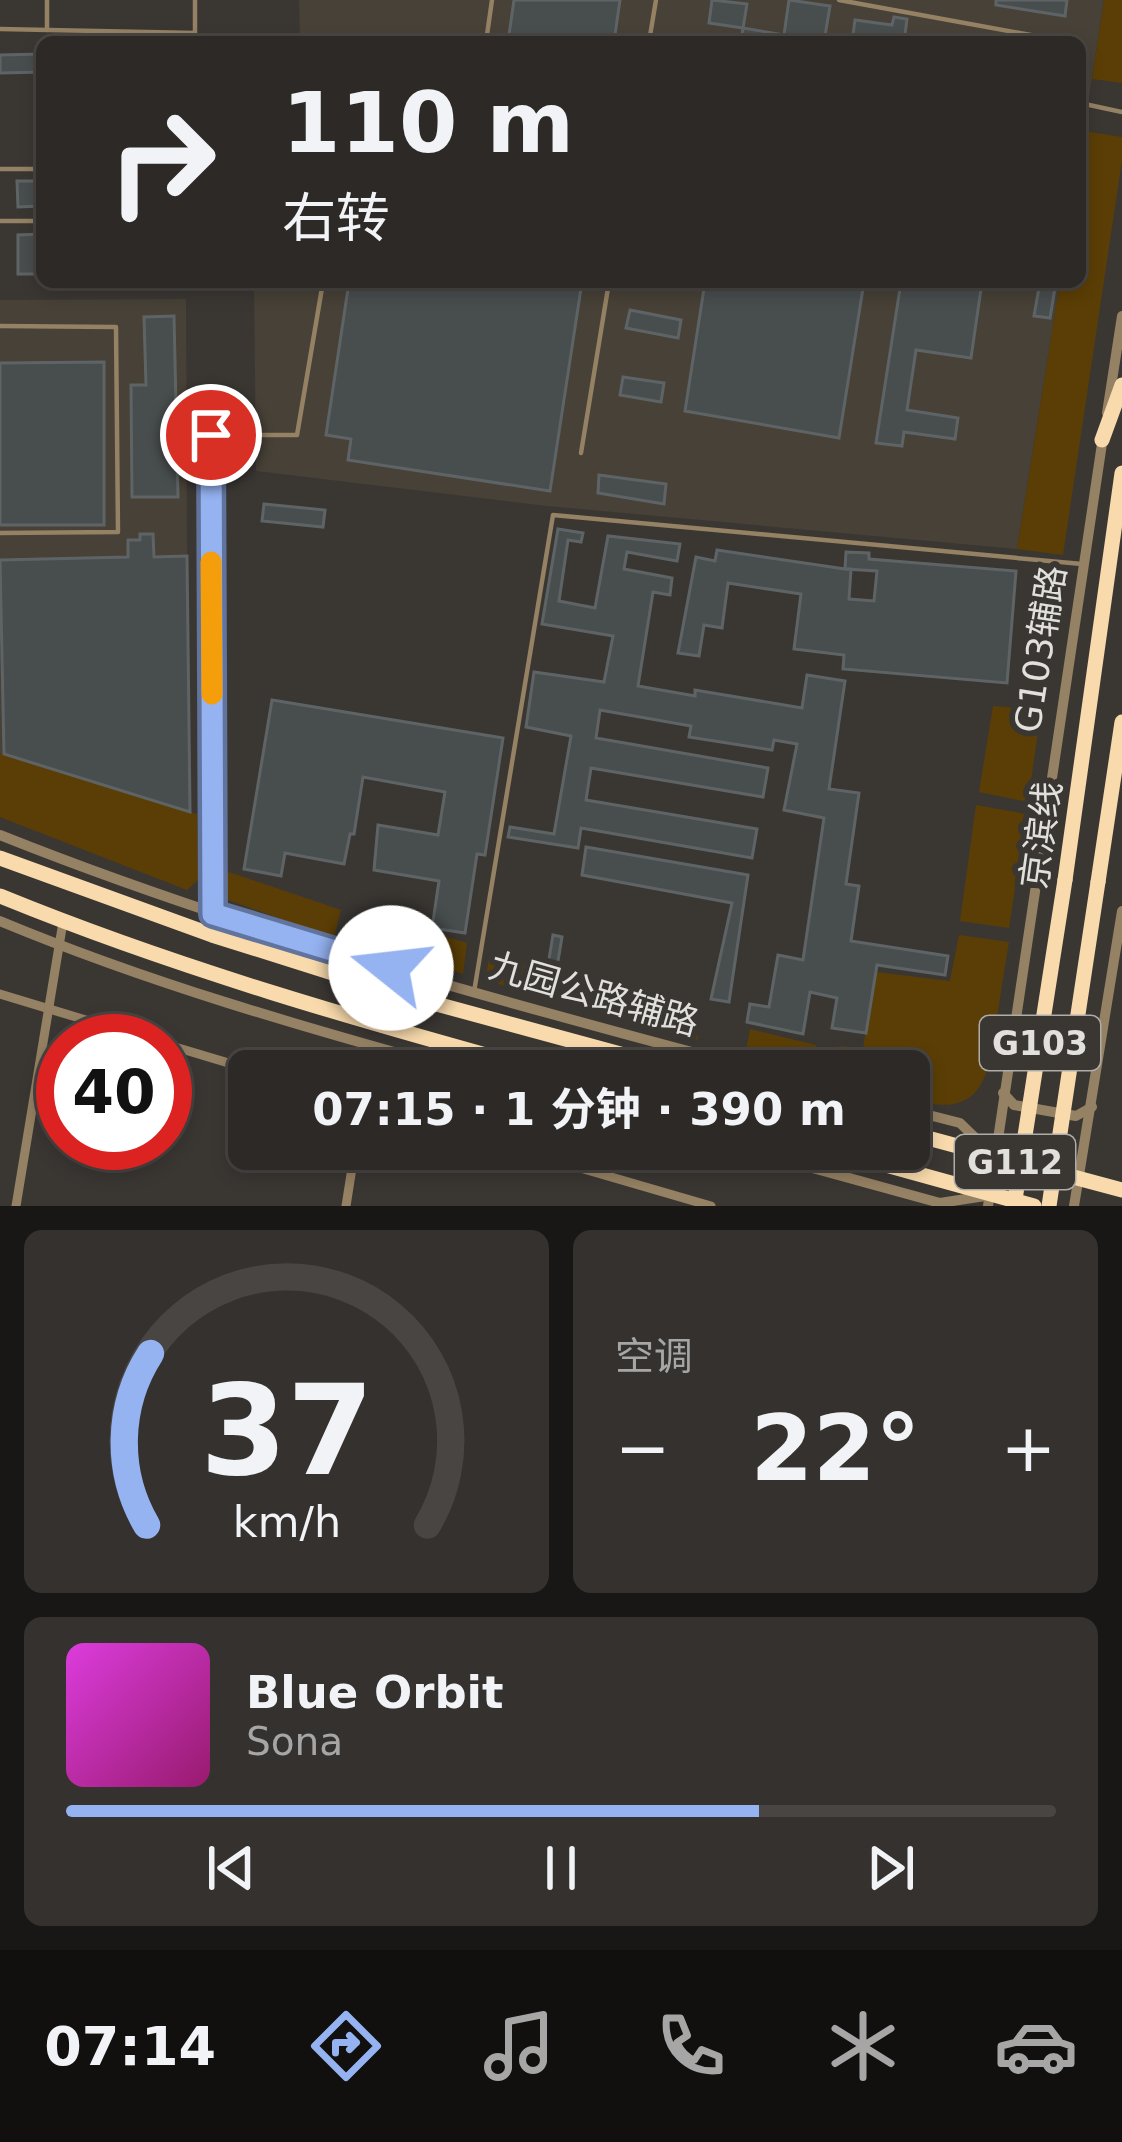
<!DOCTYPE html>
<html lang="zh">
<head>
<meta charset="utf-8">
<style>
  :root { --surface:#2c2926; --page:#34312e; --text:#f1f3f6; --muted:#a6a6a7; --line:#484543; --accent:#95b2f1 }
  body { margin:0; font-family:"DejaVu Sans","Noto Sans SC",sans-serif; background:var(--page); color:var(--text); height:100vh; display:flex; flex-direction:column; font-size:45px; white-space:nowrap }
  * { box-sizing:border-box; margin:0 }
  p { font-size:39px; color:var(--muted) }
  .icon { flex:none; width:66px; height:66px; fill:none; stroke:currentColor; stroke-width:2; stroke-linecap:round; stroke-linejoin:round }
  .map { position:relative; height:1206px; overflow:hidden }
  .drawer { display:flex; flex-direction:column; gap:24px; padding:24px; background:#181715; flex:1 }
  .drawer>* { flex:none }
  .guide { position:absolute; left:36px; top:36px; width:1050px; height:252px; border-radius:18px; box-shadow:0 6px 18px #0003,0 0 0 3px var(--line); background:#2c2926; color:var(--text); overflow:hidden }
  .speed { position:absolute; left:36px; top:1014px; display:flex; gap:24px; font-size:60px; font-weight:700; text-align:center }
  .speed>* { display:grid; place-content:center; width:156px; height:156px; border-radius:50%; background:var(--surface); box-shadow:0 6px 18px #0003,0 0 0 3px var(--line); line-height:1 }
  .speed .limit { border:18px solid #d22; background:#fff; color:#111 }
  .pin { position:absolute; display:grid; place-items:center; width:102px; height:102px; color:#fff; margin:-51px; border:6px solid #fff; border-radius:50%; box-shadow:0 3px 12px #0007 }
  .me { position:absolute; width:132px; margin:-66px; rotate:286deg; stroke-linejoin:round; filter:drop-shadow(0 0 9px #0008) }
  .turn { display:flex; align-items:center; gap:42px; height:252px; padding:0 48px; font-size:54px }
  .turn .icon { width:156px; height:156px; stroke-width:2.5 }
  .turn b { display:block; font-size:84px; line-height:102px }
  .big { font-size:90px; font-weight:700; line-height:1.1 }
  .drawer .widget { flex:1; display:flex; flex-direction:column; justify-content:center; gap:18px; min-width:0; padding:0 42px; border-radius:18px; background:var(--page) }
  .drawer .dial { align-items:center; gap:0 }
  .dial svg { height:312px; overflow:visible; fill:none; stroke:var(--line); stroke-width:7; stroke-linecap:round; text-anchor:middle }
  .dial text { fill:var(--text); stroke:none }
  .song { display:flex; align-items:center; gap:36px }
  .cover { width:144px; height:144px; border-radius:18px; background:linear-gradient(135deg,hsl(300 70% 55%),hsl(320 70% 35%)) }
  .played { height:12px; border-radius:6px; background:linear-gradient(90deg,var(--accent) 70%,var(--line) 70%) }
  .keys { display:flex; justify-content:space-around; direction:ltr }
  .heat { display:flex; justify-content:space-between; align-items:center; font-size:66px; direction:ltr }
  .drawer .tiles { flex:1; display:grid; gap:24px; grid-template-columns:1fr 1fr }
  .widget:last-child { grid-column:span 2 }
  .trip { position:absolute; left:228px; top:1050px; width:702px; height:120px; border-radius:18px; background:var(--surface); box-shadow:0 6px 18px #0003,0 0 0 3px var(--line); font-weight:700; line-height:120px; text-align:center }
  .menu { display:flex; height:192px; justify-content:space-around; align-items:center; background:#12100f; color:var(--muted) }
  .menu .icon { width:84px; height:84px }
  .menu .current { color:var(--accent) }
  .menu b { font-size:54px; color:var(--text) }
  .map>svg:first-child { display:block }
  .built { fill:#474137 }
  .green { fill:#5b3e05 }
  .building { fill:#484d4e; stroke:#5e6466; stroke-width:3; fill-rule:evenodd }
  .lines { fill:none; stroke-linecap:round; stroke-linejoin:round }
  .service { stroke:#958163; stroke-width:4.5 }
  .minor { stroke:#958163; stroke-width:9 }
  .tertiary { stroke:#958163; stroke-width:10 }
  .trunk { stroke:#f8daac; stroke-width:15 }
  .trunk-bridge { stroke:#f8daac; stroke-width:15 }
  .route-casing { stroke:#61749d; stroke-width:30 }
  .route { stroke:#95b2f1; stroke-width:21 }
  .slow { stroke:#f59e0b; stroke-width:21 }
  .labels { text-anchor:middle; dominant-baseline:central; stroke-width:12; stroke-linejoin:round; paint-order:stroke }
  .shield { fill:#3a3733; stroke:#afadaa; stroke-width:3 }
  .shield-label { font-size:33px; font-weight:bold; fill:#e1e0dd }
  .street-label { font-size:36px; fill:#e1e0dd; stroke:#3a3733 }
</style>
</head>
<body>
<div class="map">
<svg width="1122" height="1206" viewBox="0 0 1122 1206">
  <rect width="100%" height="100%" fill="#3a3733"/>
  <!-- built -->
  <g class="built">
    <path d="M299,0H1104L1080,155V42H300Z"/>
    <path d="M254,282H1060L1017,549L547,506L256,471Z"/>
    <path d="M186,299L187,556L1,560L4,754L0,753V300Z"/>
  </g>
  <!-- green -->
  <g class="green">
    <path d="M1104,0H1122V83L1092,79Z"/>
    <path d="M1084,131L1122,137V160L1063,555L1017,549L1060,282H1080V155Z"/>
    <path d="M1041,568L1062,571L1045,690L1026,687Z"/>
    <path d="M993,706L1041,710L1028,802L979,792Z"/>
    <path d="M0,753L197,814L198,880L187,890L0,817Z"/>
    <path d="M976,805L1026,814L1009,928L960,921Z"/>
    <path d="M223,870L341,910L334,938L228,900Z"/>
    <path d="M365,913L467,943L463,974L360,943Z"/>
    <path d="M959,935L1009,942C1004,970 1000,998 996,1026C987,1085 979,1119 909,1099V1071H833L839,1046L863,1048L876,972L950,981Z"/>
    <path d="M490,954L694,1009L698,1040L485,980Z"/>
    <path d="M750,1029L816,1045L810,1071L746,1051Z"/>
  </g>
  <!-- building -->
  <g class="building">
    <path d="M514,0H620L614,42H508Z"/>
    <path d="M712,0L747,4L743,28L709,23Z"/>
    <path d="M789,0L830,6L824,42H741L743,28L784,35Z"/>
    <path d="M996,0H1067L1065,16L996,5Z"/>
    <path d="M894,17L907,19L904,42H852L855,20L892,25Z"/>
    <path d="M42,54V72L0,73V55Z"/>
    <path d="M17,181H42V206L18,207Z"/>
    <path d="M42,234V274H18V235Z"/>
    <path d="M349,282H582L550,491L348,460L351,439L326,435Z"/>
    <path d="M705,282H864L839,438L685,411Z"/>
    <path d="M901,282H982L971,358L916,350L907,410L958,418L955,439L904,432L902,446L876,443Z"/>
    <path d="M1040,282H1056L1050,318L1034,316Z"/>
    <path d="M630,310L681,320L678,338L626,328Z"/>
    <path d="M174,316L178,497H132L131,385H146L144,317Z"/>
    <path d="M104,362V525H0V363Z"/>
    <path d="M623,377L664,383L661,402L620,395Z"/>
    <path d="M599,475L666,484L664,504L598,493Z"/>
    <path d="M264,504L325,510L323,527L262,521Z"/>
    <path d="M558,529L583,533L581,542L568,540L559,601L595,608L608,536L680,544L677,561L627,552L624,569L672,578L670,595L653,592L638,686L695,696V690L802,708L807,675L845,681L829,789L859,793L846,884L859,886L851,941L948,956L945,975L877,965L866,1033L832,1028L837,998L810,992L803,1034L747,1022L750,1004L769,1007L778,955L803,960L824,818L784,810L797,744L774,740L772,750L689,737L691,726L600,710L596,738L768,768L763,797L591,768L586,800L757,829L752,858L581,828L578,848L508,837L510,827L554,834L571,736L526,727L534,672L604,682L613,636L542,624Z"/>
    <path d="M140,534H153L154,557L187,556L190,812L4,754L0,560L128,557V540H140Z"/>
    <path d="M717,550L845,569L846,552L869,553V559L1016,571L1007,683L843,669L844,655L794,649L801,594L728,583L722,628L704,625L699,656L678,653L696,557L715,561ZM845,569L877,571L874,601L849,599L851,569Z"/>
    <path d="M272,700L503,738L485,855L477,854L465,933L432,928L439,881L374,870L378,825L438,835L445,792L363,777L354,834H350L344,864L285,853L281,876L244,869Z"/>
    <path d="M586,847L748,875L729,1002L711,999L732,903L582,875Z"/>
    <path d="M553,935L562,937L557,967L548,965Z"/>
  </g>
  <g class="lines">
    <!-- service -->
    <g class="service">
      <path d="M47,0V30"/>
      <path d="M839,0L1069,42"/>
      <path d="M0,29L195,33V0"/>
      <path d="M486,42L492,0"/>
      <path d="M649,42L656,0"/>
      <path d="M1080,103L1122,112"/>
      <path d="M0,169H42"/>
      <path d="M0,221H42"/>
      <path d="M0,326L116,327L118,532L0,533"/>
      <path d="M211,435H297L323,282"/>
      <path d="M581,453L609,282"/>
      <path d="M474,992L553,515L1082,564"/>
    </g>
    <!-- minor -->
    <g class="minor">
      <path d="M211,435L212,935"/>
      <path d="M0,994L155,1041"/>
      <path d="M165,1044L255,1071"/>
      <path d="M515,1149L711,1206"/>
      <path d="M16,1206L63,922"/>
      <path d="M346,1206L355,1149"/>
    </g>
    <!-- tertiary -->
    <g class="tertiary">
      <path d="M1107,413L1122,316"/>
      <path d="M0,835C248,934 506,1003 763,1071"/>
      <path d="M0,921C149,983 306,1028 462,1071"/>
      <path d="M1003,1093L1014,1105L1076,1116L1092,1107"/>
      <path d="M909,1110L960,1123L992,1154"/>
      <path d="M744,1149L940,1203L985,1196"/>
      <path d="M988,1206L1103,437"/>
      <path d="M1074,1206L1122,911"/>
    </g>
    <!-- trunk -->
    <g class="trunk">
      <path d="M1102,440L1122,385"/>
      <path d="M0,858L212,935L396,993L683,1071"/>
      <path d="M1065,880L1122,473"/>
      <path d="M1098,882L1122,722"/>
      <path d="M0,896C176,968 361,1021 544,1071"/>
      <path d="M909,1133L1122,1190"/>
      <path d="M828,1149L1034,1206"/>
    </g>
    <!-- trunk-bridge -->
    <g class="trunk-bridge">
      <path d="M1014,1206L1065,880"/>
      <path d="M1049,1206L1098,882"/>
    </g>
  </g>
  <g class="lines">
    <!-- route casing -->
    <g class="route-casing">
      <path id="route" d="M211,435L213,914L391,968"/>
    </g>
    <!-- route -->
    <use href="#route" class="route"/>
    <!-- slow -->
    <path class="slow" d="M211,562L212,694"/>
  </g>
  <g class="labels">
    <!-- shield labels -->
    <g class="shield">
      <rect x="980" y="1016" width="120" height="54" rx="9"/>
      <rect x="955" y="1135" width="120" height="54" rx="9"/>
    </g>
    <g class="shield-label">
      <text x="1040" y="1043">G103</text>
      <text x="1015" y="1162">G112</text>
    </g>
    <!-- street labels -->
    <g class="street-label">
      <text transform="translate(1040 649) rotate(-81)">G103辅路</text>
      <text transform="translate(1041 835) rotate(-82)">京滨线</text>
      <text transform="translate(594 994) rotate(16)">九园公路辅路</text>
    </g>
  </g>
</svg>
<div class="speed"><div class="limit">40</div></div>
<div class="pin" style="left:211px;top:435px;background:#d93025"><svg class="icon" aria-label="arrive" viewBox="0 0 24 24"><path d="M6 21V4h12l-3 4 3 4H6"/></svg></div>
<svg class="me" style="left:391px;top:968px" viewBox="-20 -20 40 40"><circle r="19" fill="#fff"/><path d="M0-13L10 11 0 6-10 11z" fill="#95b2f1"/></svg>
<div class="trip">07:15 · 1 分钟 · 390 m</div>
<div class="guide">
<div class="turn"><svg class="icon" aria-label="right" viewBox="0 0 24 24"><path d="M7 20v-9h11M14 6l5 5-5 5"/></svg><div><b>110 m</b>右转</div></div>
</div>
</div>
<section class="drawer">
<div class="tiles">
<div class="widget dial"><svg viewBox="0 0 100 80">
<path d="M14 69A42 42 0 1 1 86 69"/>
<path d="M14 69A42 42 0 0 1 15 25" stroke="#95b2f1"/>
<text x="50" y="56" font-size="32" font-weight="700">37</text>
<text x="50" y="72" font-size="11">km/h</text>
</svg></div>
<div class="widget"><p>空调</p>
<div class="heat"><a>−</a><b class="big">22°</b><a>+</a></div>
</div>
<div class="widget">
<div class="song"><i class="cover"></i><div><b>Blue Orbit</b><p>Sona</p></div></div>
<div class="played"></div>
<div class="keys"><svg class="icon" aria-label="previous" viewBox="0 0 24 24"><path d="M18 5L8 12l10 7zM5 5v14"/></svg><svg class="icon" aria-label="pause" viewBox="0 0 24 24"><path d="M8 5v14M16 5v14"/></svg><svg class="icon" aria-label="next" viewBox="0 0 24 24"><path d="M6 5l10 7-10 7zM19 5v14"/></svg></div>
</div>
</div>
</section>
<nav class="menu">
<b>07:14</b>
<svg class="icon current" aria-label="directions" viewBox="0 0 24 24"><path d="M12 3l9 9-9 9-9-9zM9 14v-3h6M13 9l2 2-2 2"/></svg>
<svg class="icon" aria-label="music" viewBox="0 0 24 24"><path d="M9 18V5l10-2v13"/><circle cx="6" cy="18" r="3"/><circle cx="16" cy="16" r="3"/></svg>
<svg class="icon" aria-label="phone" viewBox="0 0 24 24"><path d="M5 4h4l2 5-3 2q2 4 5 5l2-3 5 2v4C11 20 4 13 5 4z"/></svg>
<svg class="icon" aria-label="climate" viewBox="0 0 24 24"><path d="M12 3v18M4 7l16 10M4 17L20 7"/></svg>
<svg class="icon" aria-label="car" viewBox="0 0 24 24"><path d="M5 17H2v-5l4-1 3-4h7l3 4 3 1v5h-3M9 17h6M6 11h13"/><circle cx="7" cy="17" r="2"/><circle cx="17" cy="17" r="2"/></svg>
</nav>
</body>
</html>
